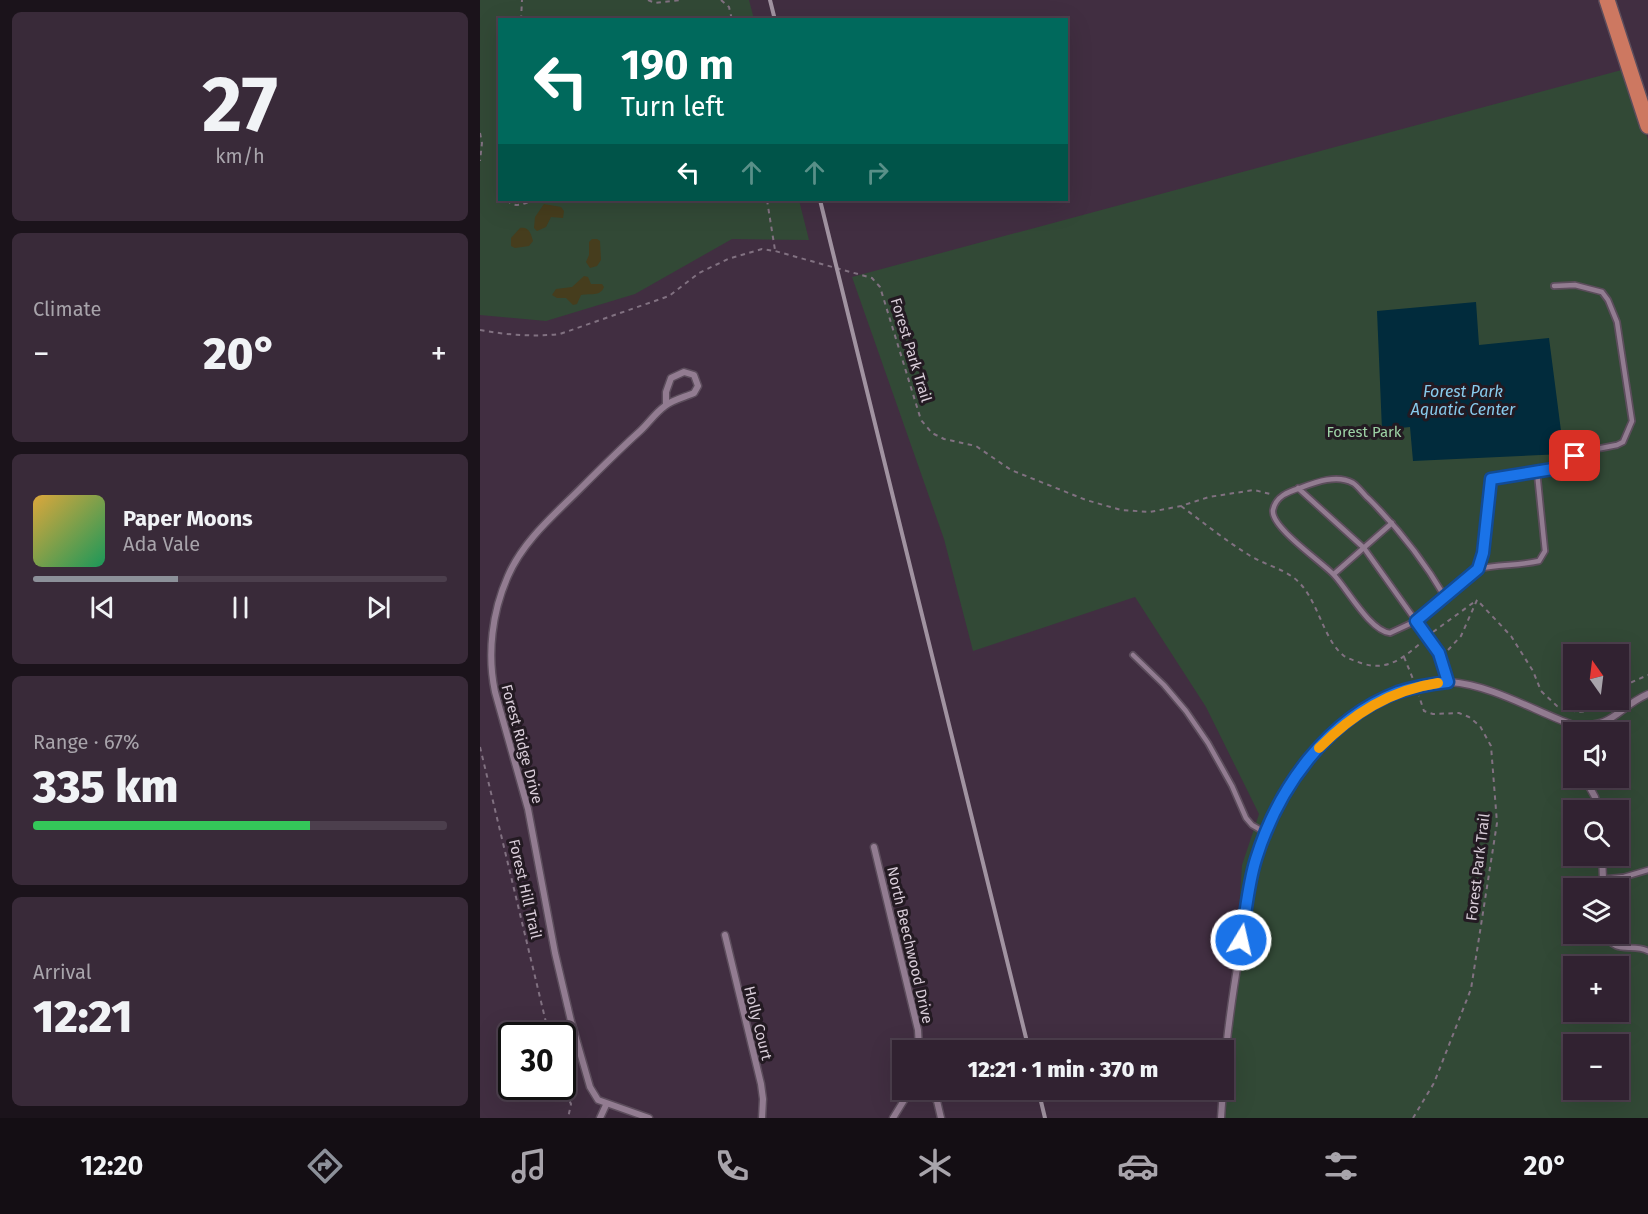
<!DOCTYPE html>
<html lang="en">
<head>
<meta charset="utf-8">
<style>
  :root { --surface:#312231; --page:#392a39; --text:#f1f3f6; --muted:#a8a4ab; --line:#4c3f4d; --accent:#8c9099 }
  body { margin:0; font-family:"Fira Sans",sans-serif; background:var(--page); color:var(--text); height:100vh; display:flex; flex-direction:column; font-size:22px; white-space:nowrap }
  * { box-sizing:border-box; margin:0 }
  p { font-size:20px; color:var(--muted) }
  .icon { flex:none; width:33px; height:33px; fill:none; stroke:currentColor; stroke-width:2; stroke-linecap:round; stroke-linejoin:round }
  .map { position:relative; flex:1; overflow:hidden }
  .sheet { display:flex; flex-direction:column; gap:12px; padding:12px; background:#1b131b; width:480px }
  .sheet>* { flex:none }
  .hud { position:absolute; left:18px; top:18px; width:570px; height:183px; border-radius:0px; box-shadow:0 6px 24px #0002,0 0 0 2px var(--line); background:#00695c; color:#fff; overflow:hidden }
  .needle { width:39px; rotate:346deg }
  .fabs { position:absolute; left:1083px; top:644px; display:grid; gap:12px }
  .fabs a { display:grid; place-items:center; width:66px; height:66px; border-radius:0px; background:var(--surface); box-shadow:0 6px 24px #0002,0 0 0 2px var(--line); font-size:30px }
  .speed { position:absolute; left:18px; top:1022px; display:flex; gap:12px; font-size:30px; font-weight:700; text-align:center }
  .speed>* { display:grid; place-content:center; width:78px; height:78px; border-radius:50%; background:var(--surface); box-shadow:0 6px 24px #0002,0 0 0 2px var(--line); line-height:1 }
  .speed .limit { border:3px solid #111; border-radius:9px; background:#fff; color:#111 }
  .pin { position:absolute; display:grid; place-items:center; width:51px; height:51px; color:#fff; margin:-26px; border-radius:12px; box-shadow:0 3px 9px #0006 }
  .me { position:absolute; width:66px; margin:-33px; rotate:9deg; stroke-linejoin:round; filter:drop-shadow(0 0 4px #0008) }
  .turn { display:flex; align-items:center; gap:21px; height:126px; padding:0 24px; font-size:27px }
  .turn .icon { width:78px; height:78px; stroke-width:2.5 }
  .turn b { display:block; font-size:42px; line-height:51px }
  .lanes { display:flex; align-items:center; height:57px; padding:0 24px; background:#0003; justify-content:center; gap:30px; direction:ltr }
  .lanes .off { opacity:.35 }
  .big { font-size:45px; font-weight:800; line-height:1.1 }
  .sheet .tile { flex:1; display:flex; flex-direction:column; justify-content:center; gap:9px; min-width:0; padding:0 21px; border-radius:9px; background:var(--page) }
  .sheet .dial { align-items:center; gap:0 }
  .dial b { font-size:78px; line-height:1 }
  .song { display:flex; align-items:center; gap:18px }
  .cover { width:72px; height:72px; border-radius:9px; background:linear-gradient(135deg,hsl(40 70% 55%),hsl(150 70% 35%)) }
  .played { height:6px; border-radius:3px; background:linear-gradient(90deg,var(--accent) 35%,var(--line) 35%) }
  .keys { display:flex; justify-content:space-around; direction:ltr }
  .heat { display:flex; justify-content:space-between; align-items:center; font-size:33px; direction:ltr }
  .charge { height:9px; border-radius:4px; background:linear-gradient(90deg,#34c759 67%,var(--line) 0) }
  .trip { position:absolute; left:412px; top:1040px; width:342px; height:60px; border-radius:0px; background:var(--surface); box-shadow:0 6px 24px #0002,0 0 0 2px var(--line); font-weight:800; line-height:60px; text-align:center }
  .tab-bar { display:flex; height:96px; justify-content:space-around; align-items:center; background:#140e14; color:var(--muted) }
  .tab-bar .icon { width:42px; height:42px }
  .tab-bar .active { color:var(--accent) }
  .tab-bar b { font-size:27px; color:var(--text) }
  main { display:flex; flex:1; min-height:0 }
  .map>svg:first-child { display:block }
  .green { fill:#324936; fill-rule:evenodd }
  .sand { fill:#463d1d }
  .water { fill:#012b3c }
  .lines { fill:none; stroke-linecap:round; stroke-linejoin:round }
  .service-casing { stroke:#5c4d5c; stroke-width:8 }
  .minor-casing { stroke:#5c4d5c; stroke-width:9 }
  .primary-casing { stroke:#5c4d5c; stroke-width:18 }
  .path { stroke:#817181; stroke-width:2; stroke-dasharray:4.5 4.5; stroke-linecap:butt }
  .service { stroke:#927c91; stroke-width:4.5 }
  .minor { stroke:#927c91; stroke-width:6 }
  .primary { stroke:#cd7861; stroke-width:15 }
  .rail { stroke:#a193a1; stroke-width:4 }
  .route-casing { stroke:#114b97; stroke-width:15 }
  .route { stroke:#1a73e8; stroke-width:10 }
  .slow { stroke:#f59e0b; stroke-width:10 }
  .labels { text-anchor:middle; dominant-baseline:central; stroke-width:6; stroke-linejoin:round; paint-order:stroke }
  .street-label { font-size:15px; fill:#d9cdd9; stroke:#231a22 }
  .park-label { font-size:15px; fill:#9dd2a5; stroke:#231a22 }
  .water-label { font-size:16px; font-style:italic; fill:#88cbed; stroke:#231a22 }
</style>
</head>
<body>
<main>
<section class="sheet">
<div class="tile dial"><b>27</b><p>km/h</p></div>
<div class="tile"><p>Climate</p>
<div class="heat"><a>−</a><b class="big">20°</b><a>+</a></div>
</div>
<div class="tile">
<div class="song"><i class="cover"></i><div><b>Paper Moons</b><p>Ada Vale</p></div></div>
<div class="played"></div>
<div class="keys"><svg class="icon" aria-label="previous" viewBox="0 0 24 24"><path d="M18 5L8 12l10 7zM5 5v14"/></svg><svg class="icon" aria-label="pause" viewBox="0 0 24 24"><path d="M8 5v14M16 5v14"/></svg><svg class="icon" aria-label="next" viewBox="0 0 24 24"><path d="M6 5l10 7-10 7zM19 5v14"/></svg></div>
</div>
<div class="tile"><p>Range · 67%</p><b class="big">335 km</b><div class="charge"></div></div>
<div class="tile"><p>Arrival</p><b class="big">12:21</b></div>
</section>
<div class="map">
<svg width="1168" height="1118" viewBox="0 0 1168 1118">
  <rect width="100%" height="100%" fill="#412e41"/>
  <!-- green -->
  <g class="green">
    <path d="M0,0H269L274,19L20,20V200H319L329,240L252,239L155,294L66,321L0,315Z"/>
    <path d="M1149,68L1168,140V1118H745L762,865L779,814L726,707L655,597L493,651L464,539L372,277ZM1094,654H1138V699H1094ZM1094,732H1138V777H1094ZM1094,810H1138V855H1094ZM1094,888H1138V933H1094ZM1094,966H1138V1011H1094ZM1094,1044H1138V1089H1094Z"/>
  </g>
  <!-- sand -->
  <g class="sand">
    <path d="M64,204L81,207L84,211L83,218L71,217L66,227L57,231L54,228L55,217Z"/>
    <path d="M40,228C49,226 51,234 53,241L49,246L35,248L31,246V238Z"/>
    <path d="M112,239H117L120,241L121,260L117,266L110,268L106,262L109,255V242Z"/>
    <path d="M104,276L108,277L111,284H122L124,287C120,297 110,293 101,295L97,304L93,305L86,298H77L72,295L76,289L92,287Z"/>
  </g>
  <!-- water -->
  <path class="water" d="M996,302L999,345L1069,338L1084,454L933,461L930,427L902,430L897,311Z"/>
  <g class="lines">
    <!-- service casing -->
    <g class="service-casing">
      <g id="service">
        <path d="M818,488L884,548L936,621L910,633C890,631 868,590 854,575C842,562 790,527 793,510C796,496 808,492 820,488C836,482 857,474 873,483C879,487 884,495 889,499C919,529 944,561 965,597"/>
        <path d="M998,569C1018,564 1038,566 1059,561L1065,551L1057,472"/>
        <path d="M854,574L912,523"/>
        <path d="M653,655L684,685L706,711L728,743L752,786L766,818L772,825L786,833"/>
        <path d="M968,682L959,653L936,621L998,569L1003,553L1011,479L1085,467L1094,456L1106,451L1137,445L1143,442L1152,421L1137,322L1128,300L1122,292L1095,285L1074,286"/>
        <path d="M1123,888V879L1144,877L1168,870"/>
        <path d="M1125,933C1135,957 1152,942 1168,951"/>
      </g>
    </g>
    <!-- minor casing -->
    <g class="minor-casing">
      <g id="minor">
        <path d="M1093,725L1092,748L1094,756"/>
        <path d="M1104,777L1115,797L1118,810"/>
        <path d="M394,847L438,1030L439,1050"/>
        <path d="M1122,855L1123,879"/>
        <path d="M245,935L281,1084L283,1099L282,1118"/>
        <path d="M744,1072C747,1031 753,991 760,950C764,921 768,890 775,861C792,799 835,737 892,705C912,694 946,680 970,682C1012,685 1054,711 1093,725C1136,728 1136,708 1168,694"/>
        <path d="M448,1089L457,1101L461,1118"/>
        <path d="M120,1118L126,1105"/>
        <path d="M169,1118L118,1100L110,1087L91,1021L75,953L48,809L15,692C7,654 12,612 28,576C43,541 74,515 100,489C120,469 139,450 159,432C168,424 175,413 185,406C192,400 205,397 214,393L218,386L214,375L204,372L191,378L186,392V404"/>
        <path d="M413,1118L431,1089"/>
        <path d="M741,1118L743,1089"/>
      </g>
    </g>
    <!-- primary casing -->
    <g class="primary-casing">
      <path id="primary" d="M1127,0L1168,126"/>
    </g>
    <!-- path -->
    <g class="path">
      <path d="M168,0L175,3L200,0"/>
      <path d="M241,0L249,7L252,20"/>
      <path d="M41,20L42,0"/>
      <path d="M0,133L2,143L0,161"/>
      <path d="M27,200C34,208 43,205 52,200"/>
      <path d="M287,200L295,250"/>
      <path d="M0,330C27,335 53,337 80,334L189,296L219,273L248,259L282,249L295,251L392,278L400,287L441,420L452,433L464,439L496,446L531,470L606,500L641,510L670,512L701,506L729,497L774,490L790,494"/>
      <path d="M701,506C724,523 746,541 769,555C783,564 801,568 814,578C838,596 842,639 864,656C869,659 875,661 881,663C907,672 923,658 942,642"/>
      <path d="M953,632L997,600"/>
      <path d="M968,650L981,636L997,600L1031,636L1053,671L1061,691L1077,706L1097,712L1119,710L1134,699"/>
      <path d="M924,657L933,679"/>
      <path d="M1138,695L1152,682L1168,675"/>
      <path d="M0,747L69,1035"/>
      <path d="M82,1085L91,1104L88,1118"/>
      <path d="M933,1118L954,1083L991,989L1017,823L1011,746L1000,726L989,717L979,713L953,714L944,711L939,696"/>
    </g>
    <!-- service -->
    <use href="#service" class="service"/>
    <!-- minor -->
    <use href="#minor" class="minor"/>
    <!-- primary -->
    <use href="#primary" class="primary"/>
    <!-- rail -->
    <g class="rail">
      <path d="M290,0L295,20"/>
      <path d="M340,200L549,1050"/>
      <path d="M558,1089L565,1118"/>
    </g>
  </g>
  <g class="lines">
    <!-- route casing -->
    <g class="route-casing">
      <path id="route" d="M761,940C766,913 768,884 776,859C798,788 847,719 918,692C934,687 951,684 968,682L959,653L936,621L998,569L1003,553L1011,479L1085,467L1095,456"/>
    </g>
    <!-- route -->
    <use href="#route" class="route"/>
    <!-- slow -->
    <path class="slow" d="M839,748C873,714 910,690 958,683"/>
  </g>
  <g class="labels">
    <!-- street labels -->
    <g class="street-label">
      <text transform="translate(431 350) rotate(73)">Forest Park Trail</text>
      <text transform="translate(42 744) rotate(75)">Forest Ridge Drive</text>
      <text transform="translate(998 867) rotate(-83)">Forest Park Trail</text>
      <text transform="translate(45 889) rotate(77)">Forest Hill Trail</text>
      <text transform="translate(430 945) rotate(77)">North Beechwood Drive</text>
      <text transform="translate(278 1023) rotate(76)">Holly Court</text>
    </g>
    <!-- park labels -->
    <g class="park-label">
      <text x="884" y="432">Forest Park</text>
    </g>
    <!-- water labels -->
    <g class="water-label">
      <text x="983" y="391">Forest Park<tspan x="983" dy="18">Aquatic Center</tspan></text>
    </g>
  </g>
</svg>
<div class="fabs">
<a><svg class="needle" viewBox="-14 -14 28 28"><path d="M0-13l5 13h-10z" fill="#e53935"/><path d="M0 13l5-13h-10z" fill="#a8a4ab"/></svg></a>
<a><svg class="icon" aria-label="sound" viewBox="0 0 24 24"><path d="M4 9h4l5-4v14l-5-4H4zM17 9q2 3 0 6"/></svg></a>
<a><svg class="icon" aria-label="search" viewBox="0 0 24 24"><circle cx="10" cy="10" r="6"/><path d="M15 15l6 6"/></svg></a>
<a><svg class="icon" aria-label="layers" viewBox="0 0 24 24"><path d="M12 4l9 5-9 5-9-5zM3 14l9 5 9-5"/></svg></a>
<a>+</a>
<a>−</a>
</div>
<div class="speed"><div class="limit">30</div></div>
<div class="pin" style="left:1095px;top:456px;background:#d93025"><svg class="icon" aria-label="arrive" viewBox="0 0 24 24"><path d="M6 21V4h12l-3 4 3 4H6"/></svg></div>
<svg class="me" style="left:761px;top:940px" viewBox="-20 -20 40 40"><circle r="17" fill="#1a73e8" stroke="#fff" stroke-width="3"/><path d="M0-11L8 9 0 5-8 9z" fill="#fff"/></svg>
<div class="trip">12:21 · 1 min · 370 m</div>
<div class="hud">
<div class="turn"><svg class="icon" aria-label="left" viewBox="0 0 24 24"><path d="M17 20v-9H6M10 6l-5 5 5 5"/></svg><div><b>190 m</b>Turn left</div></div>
<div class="lanes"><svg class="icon" aria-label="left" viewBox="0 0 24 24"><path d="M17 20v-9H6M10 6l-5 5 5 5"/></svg><svg class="icon off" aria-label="ahead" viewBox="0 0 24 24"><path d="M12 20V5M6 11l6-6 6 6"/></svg><svg class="icon off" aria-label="ahead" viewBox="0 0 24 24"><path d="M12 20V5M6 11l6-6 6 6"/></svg><svg class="icon off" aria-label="right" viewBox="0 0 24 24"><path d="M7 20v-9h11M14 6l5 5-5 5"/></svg></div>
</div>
</div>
</main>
<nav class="tab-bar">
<b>12:20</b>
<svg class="icon active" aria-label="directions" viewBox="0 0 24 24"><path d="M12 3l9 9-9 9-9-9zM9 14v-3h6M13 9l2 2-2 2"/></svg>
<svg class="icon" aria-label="music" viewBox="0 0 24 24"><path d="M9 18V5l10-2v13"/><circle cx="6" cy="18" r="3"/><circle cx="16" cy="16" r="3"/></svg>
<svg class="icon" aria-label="phone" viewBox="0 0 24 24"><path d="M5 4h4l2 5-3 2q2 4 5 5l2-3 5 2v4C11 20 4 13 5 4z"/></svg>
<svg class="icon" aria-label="climate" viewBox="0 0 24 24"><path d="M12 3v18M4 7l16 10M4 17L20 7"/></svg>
<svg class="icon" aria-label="car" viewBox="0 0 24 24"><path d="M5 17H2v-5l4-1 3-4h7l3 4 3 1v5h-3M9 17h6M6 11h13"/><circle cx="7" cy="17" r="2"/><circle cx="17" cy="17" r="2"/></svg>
<svg class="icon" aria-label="filters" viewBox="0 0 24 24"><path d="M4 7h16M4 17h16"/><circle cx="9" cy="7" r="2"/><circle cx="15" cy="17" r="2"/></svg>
<b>20°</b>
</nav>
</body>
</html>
